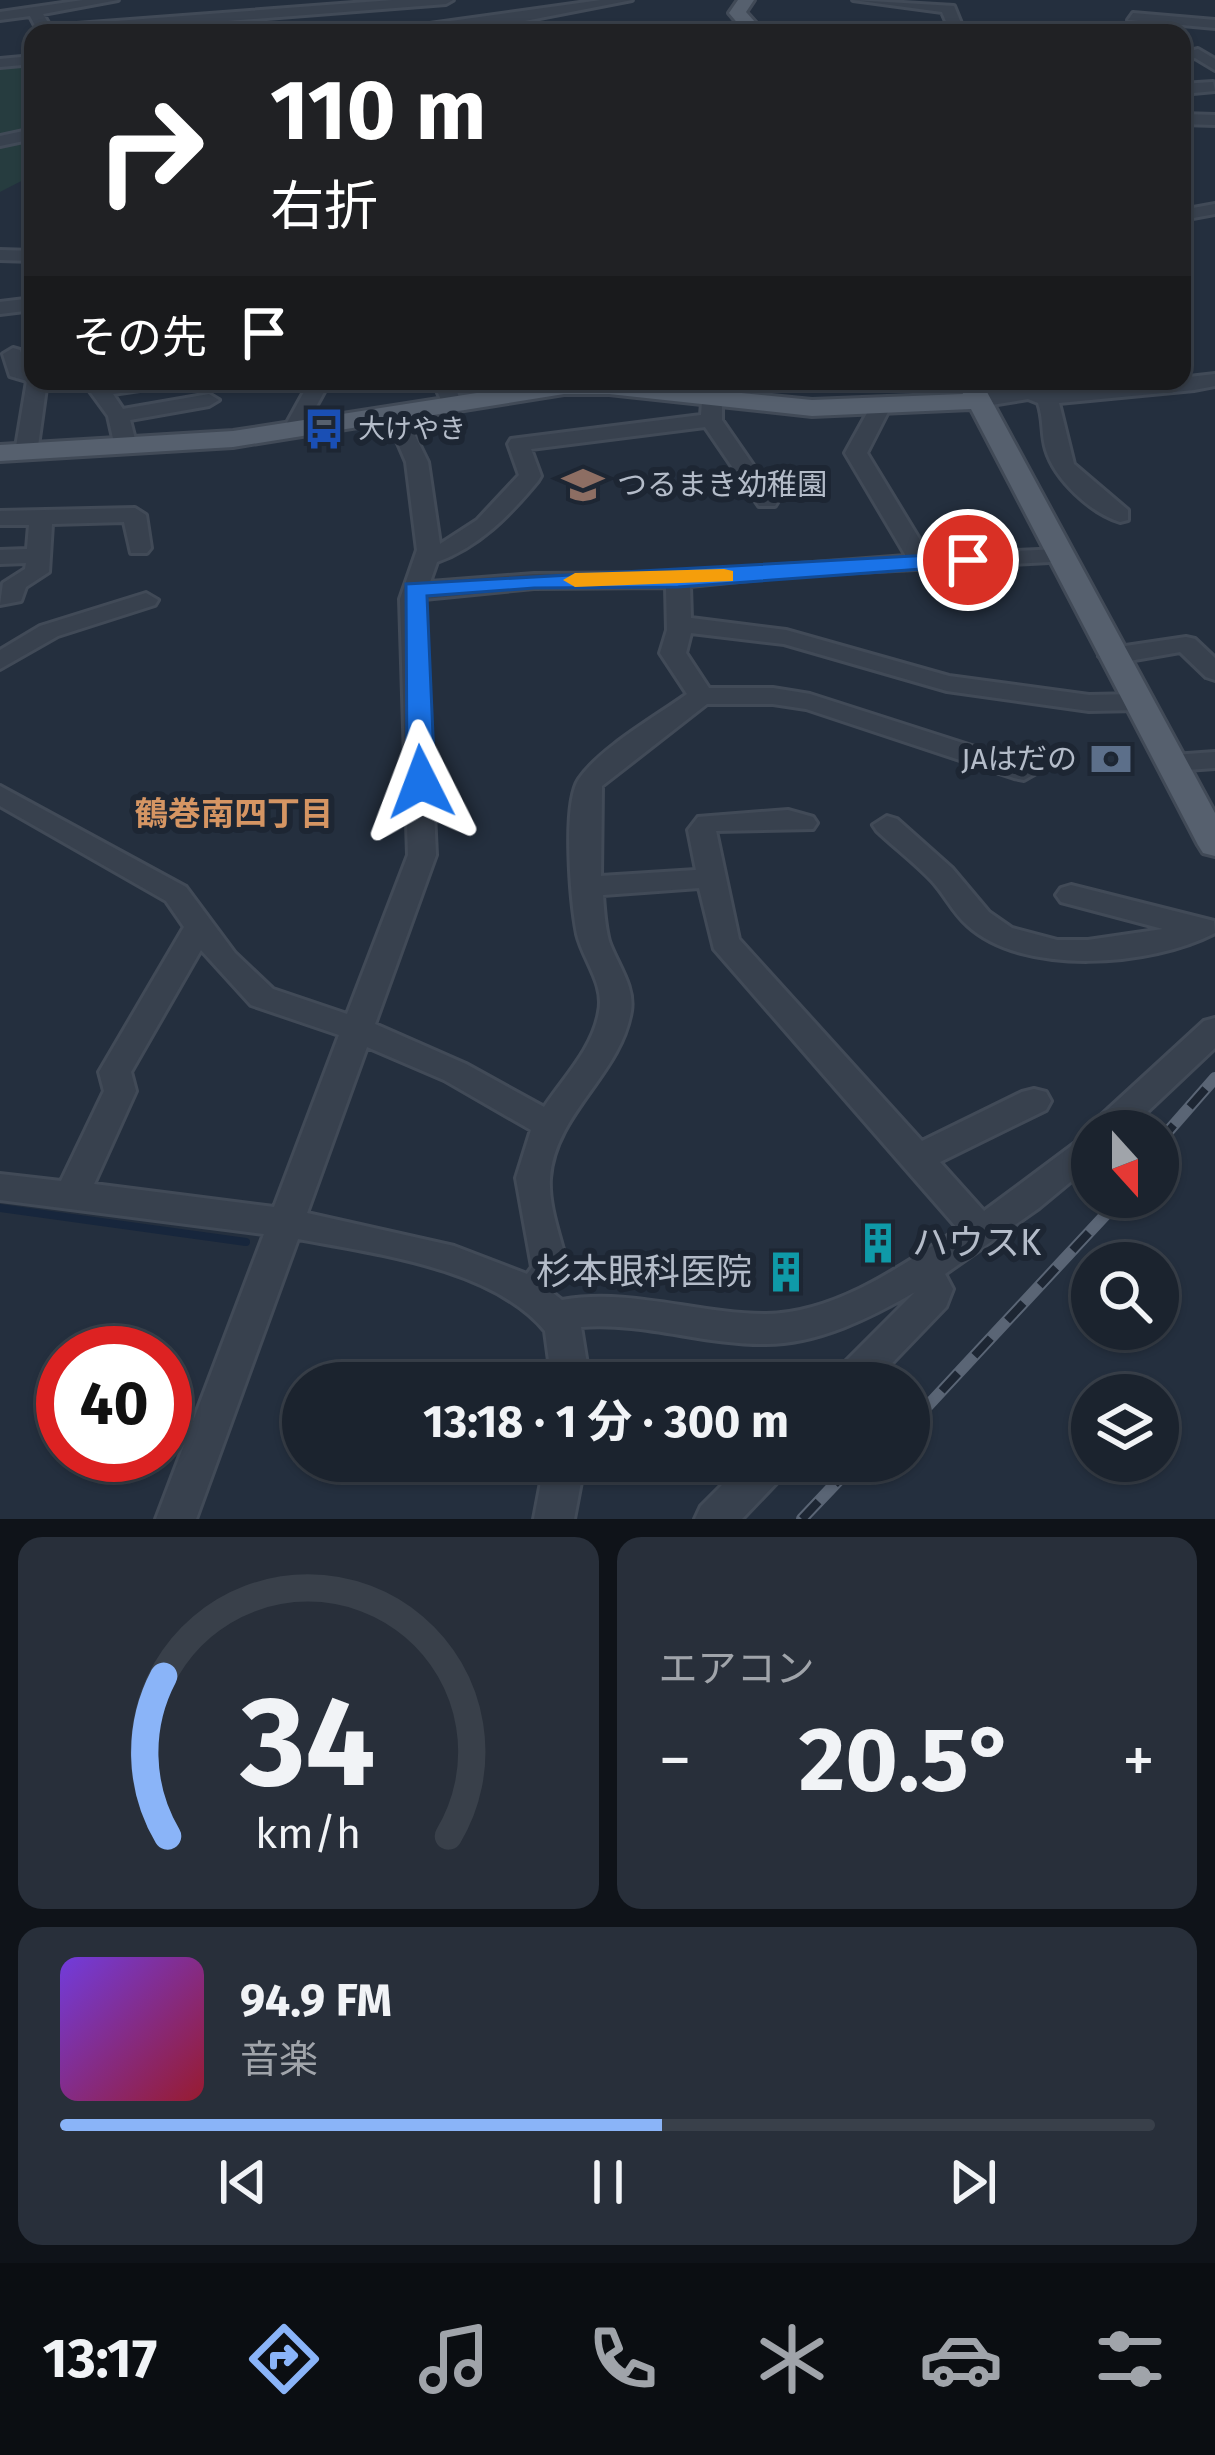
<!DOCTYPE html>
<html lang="ja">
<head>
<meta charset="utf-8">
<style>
  :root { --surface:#1b232e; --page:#282f3a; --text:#f1f3f6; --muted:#a0a4aa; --line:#39404a; --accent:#8ab4f8 }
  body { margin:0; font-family:"Fira Sans","Noto Sans JP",sans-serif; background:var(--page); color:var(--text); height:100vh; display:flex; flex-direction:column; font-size:45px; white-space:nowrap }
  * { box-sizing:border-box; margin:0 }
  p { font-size:39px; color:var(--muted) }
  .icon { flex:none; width:66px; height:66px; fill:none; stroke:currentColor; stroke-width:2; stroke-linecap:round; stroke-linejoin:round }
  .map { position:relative; height:1519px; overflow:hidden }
  .details { display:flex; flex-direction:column; gap:18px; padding:18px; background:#0f1319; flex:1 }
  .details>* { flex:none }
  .top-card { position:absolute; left:24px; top:24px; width:1167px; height:366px; border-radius:24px; box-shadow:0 3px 9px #0004,0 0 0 3px var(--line); background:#202124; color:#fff; overflow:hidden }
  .needle { width:78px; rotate:159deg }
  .tools { position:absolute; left:1071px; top:1110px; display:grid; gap:24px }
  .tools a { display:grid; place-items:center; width:108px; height:108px; border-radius:50%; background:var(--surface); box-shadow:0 3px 9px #0004,0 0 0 3px var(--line); font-size:60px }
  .speed { position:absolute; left:36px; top:1326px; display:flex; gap:24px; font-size:60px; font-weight:700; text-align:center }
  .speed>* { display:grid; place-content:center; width:156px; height:156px; border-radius:50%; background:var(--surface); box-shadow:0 3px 9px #0004,0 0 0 3px var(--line); line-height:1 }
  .speed .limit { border:18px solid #d22; background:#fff; color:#111 }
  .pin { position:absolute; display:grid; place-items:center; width:102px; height:102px; color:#fff; margin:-51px; border:6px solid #fff; border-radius:50%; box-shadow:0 3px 12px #0007 }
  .me { position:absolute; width:132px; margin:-66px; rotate:357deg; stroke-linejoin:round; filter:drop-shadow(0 0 9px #0008) }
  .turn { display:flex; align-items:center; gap:42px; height:252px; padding:0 48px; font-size:54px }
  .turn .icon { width:156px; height:156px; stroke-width:2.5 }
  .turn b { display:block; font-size:84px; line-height:102px }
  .then { display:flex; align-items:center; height:114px; padding:0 48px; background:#0003; gap:24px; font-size:45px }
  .big { font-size:90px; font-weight:700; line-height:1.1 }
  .details .card { flex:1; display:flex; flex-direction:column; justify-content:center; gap:18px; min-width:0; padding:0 42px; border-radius:24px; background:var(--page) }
  .details .dial { align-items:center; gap:0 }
  .dial svg { height:312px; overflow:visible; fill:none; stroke:var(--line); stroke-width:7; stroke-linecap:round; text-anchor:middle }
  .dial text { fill:var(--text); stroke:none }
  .song { display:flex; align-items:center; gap:36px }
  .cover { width:144px; height:144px; border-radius:18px; background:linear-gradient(135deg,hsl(260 70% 55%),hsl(350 70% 35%)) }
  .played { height:12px; border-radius:6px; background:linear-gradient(90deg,var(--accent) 55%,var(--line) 55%) }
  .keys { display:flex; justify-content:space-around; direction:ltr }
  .heat { display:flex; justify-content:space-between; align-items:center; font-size:66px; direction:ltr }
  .details .tiles { flex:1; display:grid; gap:18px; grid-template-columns:1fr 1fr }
  .card:last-child { grid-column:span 2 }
  .trip { position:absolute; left:282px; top:1362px; width:648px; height:120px; border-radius:60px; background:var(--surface); box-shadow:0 3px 9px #0004,0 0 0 3px var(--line); font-weight:700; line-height:120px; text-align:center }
  .menu { display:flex; height:192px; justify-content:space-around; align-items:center; background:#0b0e12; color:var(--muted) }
  .menu .icon { width:84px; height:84px }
  .menu .active { color:var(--accent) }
  .menu b { font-size:54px; color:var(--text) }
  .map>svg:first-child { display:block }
  .green { fill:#263c3f }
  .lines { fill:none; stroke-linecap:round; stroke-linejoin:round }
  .stream { stroke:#17263c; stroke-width:8 }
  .minor-casing { stroke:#414a57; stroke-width:6 }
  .major-casing { stroke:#414a57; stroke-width:6 }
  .minor { fill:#38414e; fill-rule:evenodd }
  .major { fill:#56606e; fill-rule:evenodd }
  .rail-casing { stroke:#5a6575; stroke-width:12 }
  .rail { stroke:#1d2633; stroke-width:8; stroke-dasharray:24; stroke-linecap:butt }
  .route { fill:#1a73e8; stroke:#114b97; stroke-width:3 }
  .slow { fill:#f59e0b }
  .labels { text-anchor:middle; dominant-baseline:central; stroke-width:12; stroke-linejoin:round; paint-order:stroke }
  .far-poi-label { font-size:27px; fill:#b4bcc9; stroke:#1d2633; text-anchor:start }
  .poi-label { font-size:30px; fill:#b4bcc9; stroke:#1d2633; text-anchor:start }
  .neighbourhood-label { font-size:33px; font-weight:bold; fill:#d59563; stroke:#1d2633 }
  .near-poi-label { font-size:36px; fill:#b4bcc9; stroke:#1d2633; text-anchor:start }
</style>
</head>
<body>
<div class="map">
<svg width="1215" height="1519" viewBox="0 0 1215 1519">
  <rect width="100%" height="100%" fill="#242f3e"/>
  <!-- green -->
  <path class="green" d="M33,62V175L0,192V65Z"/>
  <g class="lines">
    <!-- stream -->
    <path class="stream" d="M0,1208L246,1242"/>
    <!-- minor casing -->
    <g class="minor-casing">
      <g id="minor">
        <path d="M83,0H118L43,14L50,26L393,0H453L446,4L74,33H39L30,16L0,20V12Z"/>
        <path d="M601,0H632L504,25L365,33Z"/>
        <path d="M853,0L954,6L965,33H951L942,12Z"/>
        <path d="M1133,13L1215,20V28L1128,20Z"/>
        <path d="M1154,25L1156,28L1149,32L1099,33Z"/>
        <path d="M1198,49L1215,59V70L1195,58L1182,61V53Z"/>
        <path d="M33,56V64L0,67V59Z"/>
        <path d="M1213,82L1215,91L1182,94V84Z"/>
        <path d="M1182,114L1215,115V125L1182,124Z"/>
        <path d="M33,129V139L0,146V136Z"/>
        <path d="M1215,204V214L1182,220V210Z"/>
        <path d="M0,250L33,251V261L0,260Z"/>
        <path d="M33,298V310L0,314V302Z"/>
        <path d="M13,348L20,350L26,368L33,370V381H47L37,453L26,459L15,453L27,381L10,376L3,354Z"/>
        <path d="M1215,374V386L1194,390L1059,403L1074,464L1128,510V520L1120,522C1091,513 1055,480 1046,450C1041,434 1044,419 1038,403L1028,399L979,407L969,401C988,387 1025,385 1048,393Z"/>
        <path d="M118,381H170L160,387L113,394L123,409L209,394L219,400L209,406L130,420L137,447L126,453L115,447L108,416L89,390Z"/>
        <path d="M310,381H330L301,434H287L283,430Z"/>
        <path d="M433,381H453L461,403L458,407H444Z"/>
        <path d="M712,397L722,403V420L778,501L775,506H759L705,427L531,449L541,476L538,481C509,516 480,546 437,562L430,582L534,574L678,573L906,556L845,453L871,406L881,400L891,406L867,453L929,555L1061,549L1069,551L1073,556L1069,561L798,575L690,586L691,618L786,630L949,676L1089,695L1138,694L1151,702L1138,710L1089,711L947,691L784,644L691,633L686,653L709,688H773L810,694L1034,766L1038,772L1024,780L1014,778L806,709L773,704H707L602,786L601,876L696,870L688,830L698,817L788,810L813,817L817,823L813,829L716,831L739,939L922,1141L1022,1092L1034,1089L1046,1092L1051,1101L1046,1110L940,1162L984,1211L1090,1132L1094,1122L1204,1021L1215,1018V1048L1127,1131H1092V1164L1039,1208L945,1274L953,1289L946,1307L873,1383H829L835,1372L915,1292C872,1317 818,1344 766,1344C704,1345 644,1322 581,1327L590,1383H552L545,1331C493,1268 373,1253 298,1239L196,1519H156L264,1234L0,1200V1174L61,1181L104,1091L99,1072L184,927L166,901L0,806V786L186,887L235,953L273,989L347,1014L408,855L400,599L417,550L406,462L385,413L395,407L402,409L428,462L440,544L477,520L519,475L508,444L511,439L701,415L702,403ZM666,587L667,630L660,653L687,694C655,717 600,748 579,779C562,804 571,903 577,934C583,960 605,984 599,1012C593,1048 564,1077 544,1107L466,1064L375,1024L436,855L424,599L534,588ZM699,888L714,949L958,1229C903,1265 836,1313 766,1314C696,1314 632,1288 562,1300L553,1293L568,1269C562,1240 548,1208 550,1178C555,1113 621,1074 631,1011C635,986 617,964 609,941C605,926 604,910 603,895ZM201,950L251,1005L339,1035L274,1207L94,1184L136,1091L131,1072ZM367,1047L444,1080L531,1130L516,1178L532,1267L527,1274L454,1246L307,1213Z"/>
        <path d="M135,508L146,515L151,548L147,553H131L124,522L52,524L49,572L26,587L21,601L0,605L3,583L25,569L26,563L0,564V550L27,549L29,525H0V511Z"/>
        <path d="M146,593L158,600L155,605L58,636L0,669V650L40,626Z"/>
        <path d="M1186,637L1195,639L1215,658V680L1206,677L1180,652L1112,664L1099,656L1112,648Z"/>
        <path d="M1215,752V768L1173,771L1159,763L1173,755Z"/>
        <path d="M887,816L897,819L952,868L989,912L1012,928L1057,940H1088L1163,929L1061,902L1056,895L1061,888L1071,885L1214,921L1215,933C1152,966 1023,977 967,925C953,913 945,895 932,881C915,863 895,848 877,831L873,825Z"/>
        <path d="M545,1461H585L574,1519H534Z"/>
        <path d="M746,1461H792L786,1473L742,1519H695L701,1506Z"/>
      </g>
    </g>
    <!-- major casing -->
    <g class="major-casing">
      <g id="major">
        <path d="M738,0H754L746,12L765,33H746L729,13Z"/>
        <path d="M554,381H623L812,400L963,394L959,381H981L1215,813V856L1203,853L1198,845L971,409L812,416L609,394H564L233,447L0,461V445L233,431Z"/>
      </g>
    </g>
    <!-- minor -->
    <use href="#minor" class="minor"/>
    <!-- major -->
    <use href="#major" class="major"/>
    <!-- rail casing -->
    <g class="rail-casing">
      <g id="rail">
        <path d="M1158,1143L1215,1078"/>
        <path d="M909,1426L1122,1197"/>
        <path d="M802,1519L857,1461"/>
      </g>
    </g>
    <!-- rail -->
    <use href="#rail" class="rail"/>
  </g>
  <!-- route -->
  <path class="route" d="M968,553L976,555V565L678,587L534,588L427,596L435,782L421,791L407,782L406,584Z"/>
  <!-- slow -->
  <path class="slow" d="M724,569L733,571V581L575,587L563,580L575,573Z"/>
  <!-- icons -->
  <defs>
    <g id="bus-bare" transform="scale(3.24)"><path d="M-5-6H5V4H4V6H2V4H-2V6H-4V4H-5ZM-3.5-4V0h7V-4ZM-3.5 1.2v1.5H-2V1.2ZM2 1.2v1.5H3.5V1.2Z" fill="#1a4fb4" stroke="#1d2633" stroke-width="2.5" paint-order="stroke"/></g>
    <g id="school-bare" transform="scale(3.24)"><path d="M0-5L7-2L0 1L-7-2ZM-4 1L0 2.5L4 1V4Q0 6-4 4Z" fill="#8d6e63" stroke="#1d2633" stroke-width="2.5" paint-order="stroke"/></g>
    <g id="bank-bare" transform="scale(3.24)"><path d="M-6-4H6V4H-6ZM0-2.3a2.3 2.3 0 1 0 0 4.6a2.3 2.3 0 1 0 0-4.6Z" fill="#5c6f8a" stroke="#1d2633" stroke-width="2.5" paint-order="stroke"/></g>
    <g id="building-bare" transform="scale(3.24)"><path d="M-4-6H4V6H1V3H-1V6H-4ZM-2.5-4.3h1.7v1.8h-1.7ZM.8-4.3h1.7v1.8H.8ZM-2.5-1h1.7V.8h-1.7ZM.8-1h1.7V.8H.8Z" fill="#0f9aa8" stroke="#1d2633" stroke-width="2.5" paint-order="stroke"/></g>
  </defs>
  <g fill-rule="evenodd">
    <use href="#bus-bare" x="324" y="429"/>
    <use href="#school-bare" x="583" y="485"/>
    <use href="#bank-bare" x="1111" y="759"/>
    <use href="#building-bare" x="878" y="1243"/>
    <use href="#building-bare" x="786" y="1272"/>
  </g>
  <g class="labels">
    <!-- far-poi labels -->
    <g class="far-poi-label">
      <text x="358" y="429">大けやき</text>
    </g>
    <!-- poi labels -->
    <g class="poi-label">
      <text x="617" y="485">つるまき幼稚園</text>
      <text x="1077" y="759" text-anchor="end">JAはだの</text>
    </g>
    <!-- neighbourhood labels -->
    <g class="neighbourhood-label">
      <text x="234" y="814">鶴巻南四丁目</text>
    </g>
    <!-- near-poi labels -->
    <g class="near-poi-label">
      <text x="912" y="1243">ハウスK</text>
      <text x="752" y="1272" text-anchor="end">杉本眼科医院</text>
    </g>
  </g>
</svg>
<div class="tools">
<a><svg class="needle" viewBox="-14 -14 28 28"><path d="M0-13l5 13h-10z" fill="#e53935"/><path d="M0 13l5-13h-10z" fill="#a0a4aa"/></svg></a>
<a><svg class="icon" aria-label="search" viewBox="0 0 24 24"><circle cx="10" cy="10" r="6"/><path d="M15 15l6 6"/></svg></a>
<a><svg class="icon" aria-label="layers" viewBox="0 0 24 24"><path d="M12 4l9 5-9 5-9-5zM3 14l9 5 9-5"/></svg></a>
</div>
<div class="speed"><div class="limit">40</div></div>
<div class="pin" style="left:968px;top:560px;background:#d93025"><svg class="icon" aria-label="arrive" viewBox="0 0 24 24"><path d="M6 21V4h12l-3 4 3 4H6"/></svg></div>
<svg class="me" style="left:421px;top:782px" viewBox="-20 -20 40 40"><path d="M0-17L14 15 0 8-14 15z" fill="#1a73e8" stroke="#fff" stroke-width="4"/></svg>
<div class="trip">13:18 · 1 分 · 300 m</div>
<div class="top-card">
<div class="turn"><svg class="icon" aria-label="right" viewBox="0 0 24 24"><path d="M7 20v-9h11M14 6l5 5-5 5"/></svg><div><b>110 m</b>右折</div></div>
<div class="then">その先<svg class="icon" aria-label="arrive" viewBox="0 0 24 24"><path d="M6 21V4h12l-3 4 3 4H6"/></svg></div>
</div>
</div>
<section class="details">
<div class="tiles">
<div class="card dial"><svg viewBox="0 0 100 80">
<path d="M14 69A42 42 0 1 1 86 69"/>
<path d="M14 69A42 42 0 0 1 13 28" stroke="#8ab4f8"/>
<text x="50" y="56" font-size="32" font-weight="700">34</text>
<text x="50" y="72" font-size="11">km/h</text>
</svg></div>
<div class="card"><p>エアコン</p>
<div class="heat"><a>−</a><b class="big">20.5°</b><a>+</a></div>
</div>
<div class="card">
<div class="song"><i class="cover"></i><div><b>94.9 FM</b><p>音楽</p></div></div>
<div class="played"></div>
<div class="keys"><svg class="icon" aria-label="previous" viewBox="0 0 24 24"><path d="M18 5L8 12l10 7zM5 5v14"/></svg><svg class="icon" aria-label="pause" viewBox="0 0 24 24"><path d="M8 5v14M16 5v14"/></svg><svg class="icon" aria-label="next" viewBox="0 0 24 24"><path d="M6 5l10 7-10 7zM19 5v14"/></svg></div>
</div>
</div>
</section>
<nav class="menu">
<b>13:17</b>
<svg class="icon active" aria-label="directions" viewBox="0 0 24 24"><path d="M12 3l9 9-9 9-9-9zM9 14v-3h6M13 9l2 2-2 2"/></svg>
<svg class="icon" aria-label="music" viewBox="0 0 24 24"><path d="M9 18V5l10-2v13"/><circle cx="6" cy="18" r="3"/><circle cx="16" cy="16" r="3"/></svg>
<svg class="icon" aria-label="phone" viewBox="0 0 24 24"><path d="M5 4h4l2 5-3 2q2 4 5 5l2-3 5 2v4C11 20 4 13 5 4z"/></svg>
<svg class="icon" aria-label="climate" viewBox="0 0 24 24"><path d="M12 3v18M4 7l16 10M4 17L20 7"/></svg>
<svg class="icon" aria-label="car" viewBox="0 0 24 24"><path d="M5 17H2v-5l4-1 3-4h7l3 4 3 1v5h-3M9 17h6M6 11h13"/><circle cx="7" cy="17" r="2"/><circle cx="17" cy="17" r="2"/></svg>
<svg class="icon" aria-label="filters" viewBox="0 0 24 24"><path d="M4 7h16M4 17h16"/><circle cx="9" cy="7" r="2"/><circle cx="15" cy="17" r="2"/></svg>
</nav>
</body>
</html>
